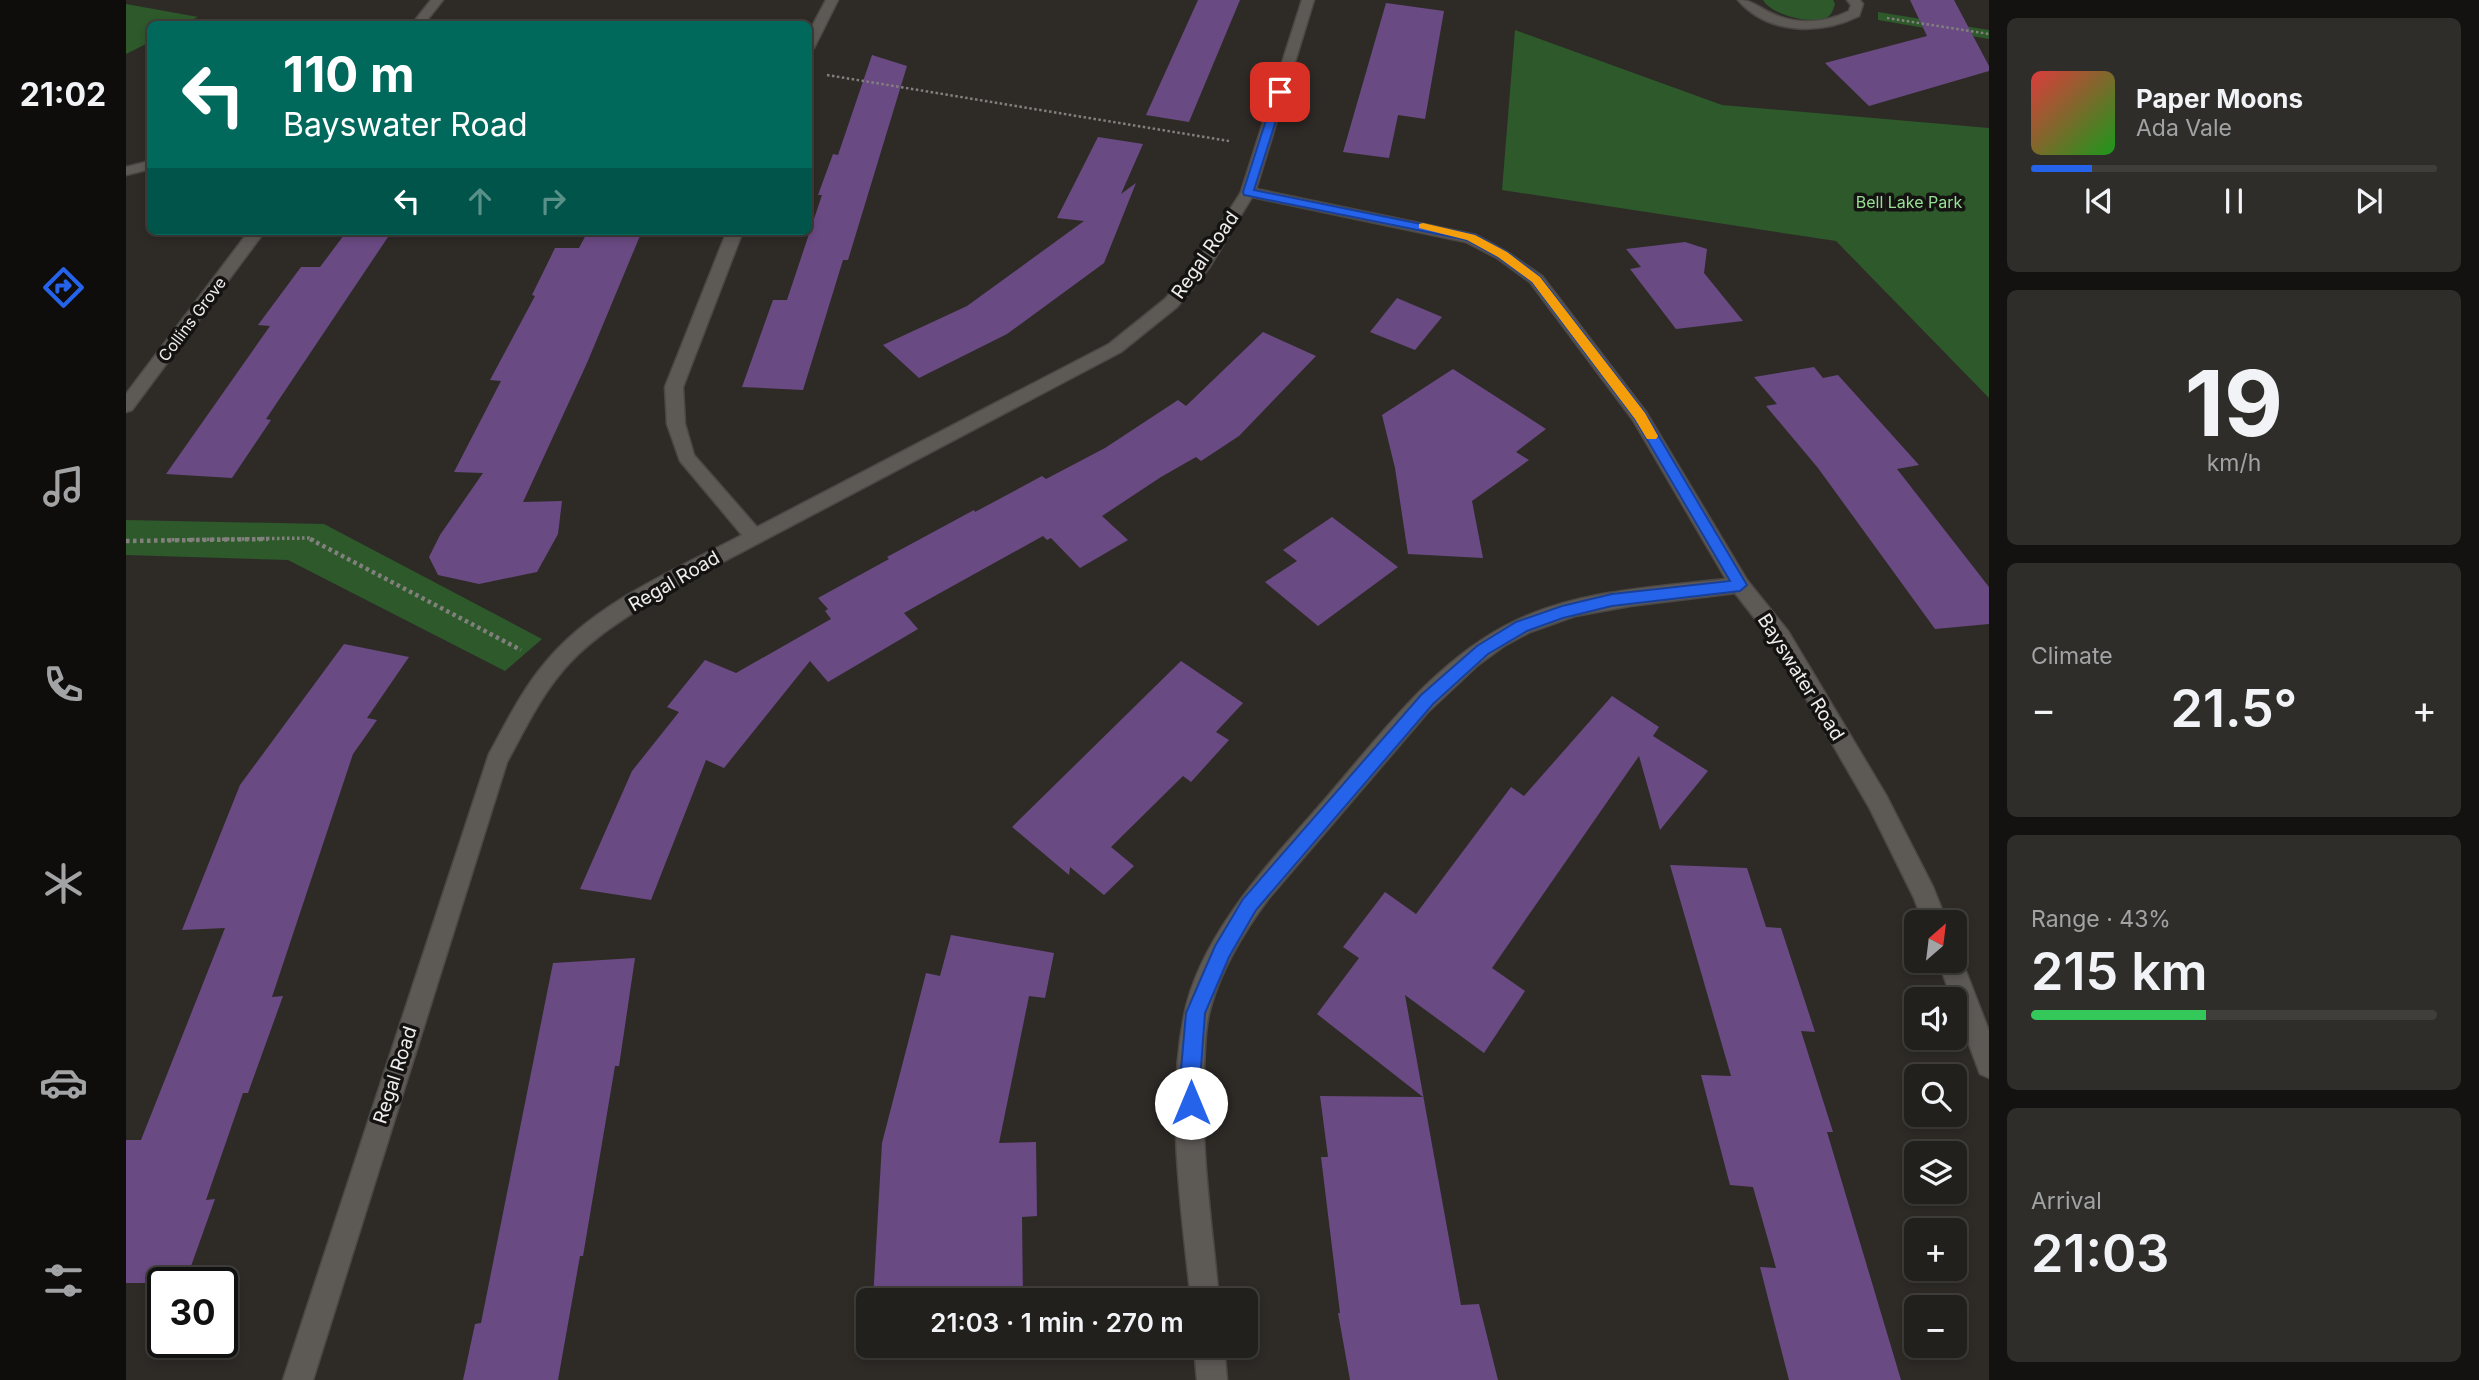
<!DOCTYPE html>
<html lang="en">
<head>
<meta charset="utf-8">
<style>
  :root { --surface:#22201d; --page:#2e2d2a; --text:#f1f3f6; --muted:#a2a3a4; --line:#3f3e3b; --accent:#2563eb }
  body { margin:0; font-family:Inter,sans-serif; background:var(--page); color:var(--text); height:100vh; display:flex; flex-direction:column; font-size:26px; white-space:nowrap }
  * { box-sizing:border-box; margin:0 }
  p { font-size:23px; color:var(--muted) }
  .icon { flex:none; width:38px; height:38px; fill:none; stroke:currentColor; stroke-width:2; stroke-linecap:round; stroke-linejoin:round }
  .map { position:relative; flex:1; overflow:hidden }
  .details { display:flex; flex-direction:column; gap:18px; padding:18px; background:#131210; width:490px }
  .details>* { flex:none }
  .hud { position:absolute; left:21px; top:21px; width:665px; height:214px; border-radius:10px; box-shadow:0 4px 10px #0003,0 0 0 2px var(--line); background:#00695c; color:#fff; overflow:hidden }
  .needle { width:46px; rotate:28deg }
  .buttons { position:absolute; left:1778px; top:910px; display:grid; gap:14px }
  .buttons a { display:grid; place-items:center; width:63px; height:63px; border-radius:10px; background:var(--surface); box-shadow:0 4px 10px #0003,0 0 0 2px var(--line); font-size:35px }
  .speed { position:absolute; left:21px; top:1267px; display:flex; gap:14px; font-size:35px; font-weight:700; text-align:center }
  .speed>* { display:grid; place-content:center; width:91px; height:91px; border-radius:50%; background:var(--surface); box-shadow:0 4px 10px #0003,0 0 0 2px var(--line); line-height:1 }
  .speed .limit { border:4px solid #111; border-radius:10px; background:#fff; color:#111 }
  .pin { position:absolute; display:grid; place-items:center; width:60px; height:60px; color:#fff; margin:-30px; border-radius:14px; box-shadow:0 4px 10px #0006 }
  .me { position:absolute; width:77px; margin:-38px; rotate:0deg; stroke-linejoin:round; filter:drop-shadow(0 0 5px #0008) }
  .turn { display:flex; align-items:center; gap:24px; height:147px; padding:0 21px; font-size:32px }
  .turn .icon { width:91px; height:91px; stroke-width:2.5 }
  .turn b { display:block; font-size:49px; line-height:60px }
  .lanes { display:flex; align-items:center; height:66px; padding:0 21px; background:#0003; justify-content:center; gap:35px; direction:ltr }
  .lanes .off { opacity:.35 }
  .big { font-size:52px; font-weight:600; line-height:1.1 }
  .details .tile { flex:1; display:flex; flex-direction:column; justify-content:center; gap:10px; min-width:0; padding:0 24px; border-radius:10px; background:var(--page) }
  .details .dial { align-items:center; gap:0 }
  .dial b { font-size:91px; line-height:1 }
  .song { display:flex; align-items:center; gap:21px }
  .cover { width:84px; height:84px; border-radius:10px; background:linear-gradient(135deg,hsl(0 70% 55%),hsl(120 70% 35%)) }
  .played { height:7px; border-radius:4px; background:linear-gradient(90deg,var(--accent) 15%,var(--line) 15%) }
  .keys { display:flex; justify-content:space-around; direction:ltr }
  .heat { display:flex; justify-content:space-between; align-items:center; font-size:38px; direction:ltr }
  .charge { height:10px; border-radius:5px; background:linear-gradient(90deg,#34c759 43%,var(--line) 0) }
  .trip { position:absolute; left:730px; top:1288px; width:402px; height:70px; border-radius:10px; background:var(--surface); box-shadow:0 4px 10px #0003,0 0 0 2px var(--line); font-weight:600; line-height:70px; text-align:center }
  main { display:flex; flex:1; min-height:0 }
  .tabs { display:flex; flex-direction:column; width:126px; justify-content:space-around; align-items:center; background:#0e0d0c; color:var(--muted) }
  .tabs .icon { width:49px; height:49px }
  .tabs .selected { color:var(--accent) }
  .tabs b { font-size:32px; color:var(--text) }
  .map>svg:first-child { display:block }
  .green { fill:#2d592b }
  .building { fill:#6a4a83 }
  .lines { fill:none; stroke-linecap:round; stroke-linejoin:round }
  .minor-casing { stroke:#4b4745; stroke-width:3 }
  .path-far2 { stroke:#82807d; stroke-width:2.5; stroke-dasharray:2.5 2.5; stroke-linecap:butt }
  .path-far1 { stroke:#82807d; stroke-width:3.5; stroke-dasharray:2.5 2.5; stroke-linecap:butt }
  .path { stroke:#82807d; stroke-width:4.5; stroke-dasharray:3.5 3.5; stroke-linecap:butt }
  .minor { fill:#5d5955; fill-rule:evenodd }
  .route { fill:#2563eb; stroke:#184099; stroke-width:2 }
  .slow { fill:#f59e0b }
  .labels { text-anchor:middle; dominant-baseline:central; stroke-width:7; stroke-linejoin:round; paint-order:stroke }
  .far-park-label { font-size:16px; fill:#98e094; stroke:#151312 }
  .far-street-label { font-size:16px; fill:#efedeb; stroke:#151312 }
  .street-label { font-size:19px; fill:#efedeb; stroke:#151312 }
</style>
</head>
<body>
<main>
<nav class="tabs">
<b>21:02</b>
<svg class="icon selected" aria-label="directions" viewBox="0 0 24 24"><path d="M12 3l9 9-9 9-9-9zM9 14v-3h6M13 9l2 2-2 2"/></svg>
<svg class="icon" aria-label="music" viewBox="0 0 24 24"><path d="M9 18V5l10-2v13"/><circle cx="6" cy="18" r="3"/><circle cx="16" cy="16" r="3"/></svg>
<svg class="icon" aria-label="phone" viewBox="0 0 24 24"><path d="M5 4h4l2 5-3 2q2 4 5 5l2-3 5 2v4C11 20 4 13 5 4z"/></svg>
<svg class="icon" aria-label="climate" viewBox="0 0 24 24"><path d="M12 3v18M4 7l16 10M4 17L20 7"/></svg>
<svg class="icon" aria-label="car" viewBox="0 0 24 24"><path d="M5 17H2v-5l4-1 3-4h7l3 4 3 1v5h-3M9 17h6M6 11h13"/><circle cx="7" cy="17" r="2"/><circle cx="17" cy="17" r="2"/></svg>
<svg class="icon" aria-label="filters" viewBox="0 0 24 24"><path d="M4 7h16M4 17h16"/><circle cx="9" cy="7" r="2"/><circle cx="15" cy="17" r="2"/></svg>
</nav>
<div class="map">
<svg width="1863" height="1380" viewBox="0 0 1863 1380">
  <rect width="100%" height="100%" fill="#2e2b27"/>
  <!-- green -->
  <g class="green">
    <path d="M1637,0H1707L1709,4C1707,10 1706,15 1700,18C1683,24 1646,15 1637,0Z"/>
    <path d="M0,4L72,17L57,24H24V42L0,54Z"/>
    <path d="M1752,12L1863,30V39L1752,20Z"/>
    <path d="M1389,30L1596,105L1863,128V398L1710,241L1376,190Z"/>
    <path d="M0,520L198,524L416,639L379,671L162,560L0,555Z"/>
  </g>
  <!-- building -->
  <g class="building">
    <path d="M1072,0H1114L1063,122L1020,115Z"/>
    <path d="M1784,0H1828L1863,66V71L1743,106L1699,63L1801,36Z"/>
    <path d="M1260,3L1318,11L1299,119L1272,115L1263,158L1217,152Z"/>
    <path d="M746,55L781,66L722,260H717L677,390L616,387L647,300H661L696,195H692L707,154L712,155Z"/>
    <path d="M972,137L1017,144L995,194L1010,183L978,263L881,334L793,378L757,345L841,306L958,221L931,218Z"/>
    <path d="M221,231H266L140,419L145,420L106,478L40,474L144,326L132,325L175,267H194Z"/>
    <path d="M462,231H516L461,363L397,502L436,501L432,534L411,572L353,584L312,575L303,557L314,535L357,473L328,472L375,381L364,380L409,296L406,295L429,248H453Z"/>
    <path d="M1559,242L1581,249L1578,273L1617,321L1550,329L1504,269L1515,267L1500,249Z"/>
    <path d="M1271,298L1316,317L1289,350L1244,332Z"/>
    <path d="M1137,332L1190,356L1113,436L1075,461L1070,457L1035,477L976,516L1002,540L954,568L925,538L921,540L917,536L778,613L792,629L702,682L684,661L598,768L580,760L525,900L454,889L506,771L553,712L541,707L579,660L610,673L705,619L699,611L702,609L692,598L763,559L761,557L848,510L849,512L916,476L920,479L979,448L1052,400L1060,406Z"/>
    <path d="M1688,367L1697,378L1712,375L1793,465L1771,469L1863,587V624L1809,629L1692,468L1640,406L1651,404L1628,377Z"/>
    <path d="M1327,369L1420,429L1390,452L1403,460L1346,501L1357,558L1282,554L1269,468L1256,415Z"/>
    <path d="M1206,517L1272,567L1192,626L1139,582L1171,561L1157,550Z"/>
    <path d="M218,644L283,657L241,718L251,720L227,754L146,997L157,996L122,1093H117L80,1200L89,1199L59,1283H0V1140H15L99,928L56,930L114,785Z"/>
    <path d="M1055,661L1117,703L1090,732L1103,740L1065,782L1057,776L985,847L1008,866L978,895L944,867L943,875L886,827Z"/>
    <path d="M1486,696L1533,727L1527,736L1582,771L1534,830L1513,756L1366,968L1399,991L1358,1053L1279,995L1335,1305L1353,1304L1372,1380H1224L1212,1313H1214L1195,1157H1202L1194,1096L1297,1097L1191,1014L1233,958L1217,947L1259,892L1290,914L1385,787L1398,796Z"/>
    <path d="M1544,865L1621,868L1640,927L1655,928L1689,1032L1675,1031L1707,1132H1701L1775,1380H1663L1634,1267L1650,1268L1627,1187L1604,1185L1575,1075L1605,1076Z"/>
    <path d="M825,935L928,953L919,998L903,996L873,1143L910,1142L911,1216L896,1217L897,1300H747L756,1143L800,973L814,976Z"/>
    <path d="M509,958L493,1066H489L457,1256H454L432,1380H337L349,1324L355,1323L427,963Z"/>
  </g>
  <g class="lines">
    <!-- minor casing -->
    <g class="minor-casing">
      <g id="minor">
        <path d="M305,0H317L298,24H286Z"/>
        <path d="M700,0H712L688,48L682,52V34Z"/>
        <path d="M1176,0H1188L1130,189L1350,235L1381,252L1416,276L1520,412L1621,580L1662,631L1760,795L1807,887L1821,922H1797L1788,898L1744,809L1648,643L1609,593L1504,606L1449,616L1404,632L1378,646L1352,665L1302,712L1143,898C1119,930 1096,967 1085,1006C1079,1026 1079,1049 1078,1070C1074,1147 1086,1224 1093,1300H1065C1055,1208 1040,1108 1058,1016C1074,933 1148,858 1201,797C1256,733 1311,658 1389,621C1454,590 1530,587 1600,579L1507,420L1404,282L1371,258L1340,242L1126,197L1083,268L1051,307L995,352L540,592C502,616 462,639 434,674C412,701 397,733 381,762L187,1380H157L363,754C380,723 396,690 419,663C468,603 549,570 616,535L554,461L541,424L539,387L601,231H617L557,387L559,424L568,455L631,527L983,344L1039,299L1071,262L1115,192Z"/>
        <path d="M1612,0C1627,0 1633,8 1647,14C1672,25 1699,23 1723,11L1725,5L1721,0H1734L1737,4L1733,16C1695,35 1642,35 1612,0Z"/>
        <path d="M24,161V169L0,175V167Z"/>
        <path d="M123,231H139L6,410L0,412V394Z"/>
        <path d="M1829,951L1833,953L1836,961L1863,1031V1078L1854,1074L1829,1007V999H1826L1812,961H1829Z"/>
        <path d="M1068,1346H1098L1101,1380H1071Z"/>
      </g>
    </g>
    <!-- path-far2 -->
    <g class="path-far2">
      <path d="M1761,18L1863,34"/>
      <path d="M701,75L1103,141"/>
    </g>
    <!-- path-far1 -->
    <path class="path-far1" d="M36,540L183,538L188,540"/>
    <!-- path -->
    <g class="path">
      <path d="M184,539L395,650"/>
      <path d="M0,541L142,539"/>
    </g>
    <!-- minor -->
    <use href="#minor" class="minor"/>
  </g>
  <!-- route -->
  <path class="route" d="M1154,89L1159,92L1128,190L1349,235L1381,252L1414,277L1519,413L1621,585L1614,591L1486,606L1437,618L1401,631L1362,654L1307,704L1130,910L1103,957L1079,1013L1074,1081L1075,1103L1072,1110L1065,1113L1058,1110L1054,1081L1060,1013L1089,946L1117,899L1295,695L1351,646L1390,622L1436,606L1486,594L1604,581L1509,419L1406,282L1372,257L1341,240L1118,195L1117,192L1149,92Z"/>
  <!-- slow -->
  <path class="slow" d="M1297,223L1349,235L1381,252L1414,277L1519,413L1532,436L1530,439H1521L1509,419L1406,282L1372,257L1341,240L1293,228V224Z"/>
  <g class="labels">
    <!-- far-park labels -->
    <g class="far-park-label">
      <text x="1783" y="202">Bell Lake Park</text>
    </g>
    <!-- far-street labels -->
    <g class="far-street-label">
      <text transform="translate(66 319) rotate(-53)">Collins Grove</text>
    </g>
    <!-- street labels -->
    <g class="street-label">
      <text transform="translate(1079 255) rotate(-55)">Regal Road</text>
      <text transform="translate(548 581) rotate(-30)">Regal Road</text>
      <text transform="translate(1675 677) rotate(58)">Bayswater Road</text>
      <text transform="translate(269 1075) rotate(-72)">Regal Road</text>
    </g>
  </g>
</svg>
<div class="buttons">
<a><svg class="needle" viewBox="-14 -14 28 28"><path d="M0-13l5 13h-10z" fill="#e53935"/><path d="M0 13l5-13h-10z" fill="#a2a3a4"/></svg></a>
<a><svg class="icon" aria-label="sound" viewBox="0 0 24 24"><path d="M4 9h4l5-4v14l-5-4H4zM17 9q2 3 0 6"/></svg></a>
<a><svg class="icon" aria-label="search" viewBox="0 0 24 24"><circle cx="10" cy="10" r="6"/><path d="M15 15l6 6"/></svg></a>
<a><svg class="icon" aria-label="layers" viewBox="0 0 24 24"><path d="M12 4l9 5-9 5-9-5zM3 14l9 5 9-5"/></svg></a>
<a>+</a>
<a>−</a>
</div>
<div class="speed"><div class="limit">30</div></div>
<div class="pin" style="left:1154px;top:92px;background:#d93025"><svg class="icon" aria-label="arrive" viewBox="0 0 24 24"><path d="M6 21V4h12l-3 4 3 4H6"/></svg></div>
<svg class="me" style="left:1065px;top:1103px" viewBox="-20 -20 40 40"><circle r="19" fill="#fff"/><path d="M0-13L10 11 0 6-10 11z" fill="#2563eb"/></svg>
<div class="trip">21:03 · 1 min · 270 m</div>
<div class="hud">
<div class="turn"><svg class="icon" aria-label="left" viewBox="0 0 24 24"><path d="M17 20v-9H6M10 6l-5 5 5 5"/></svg><div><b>110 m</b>Bayswater Road</div></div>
<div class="lanes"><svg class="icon" aria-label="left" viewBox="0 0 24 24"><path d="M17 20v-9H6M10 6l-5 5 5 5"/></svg><svg class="icon off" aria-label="ahead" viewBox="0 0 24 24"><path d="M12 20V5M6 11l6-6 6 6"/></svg><svg class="icon off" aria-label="right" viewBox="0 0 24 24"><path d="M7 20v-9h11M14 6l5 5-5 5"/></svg></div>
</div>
</div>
<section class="details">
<div class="tile">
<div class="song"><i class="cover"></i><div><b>Paper Moons</b><p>Ada Vale</p></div></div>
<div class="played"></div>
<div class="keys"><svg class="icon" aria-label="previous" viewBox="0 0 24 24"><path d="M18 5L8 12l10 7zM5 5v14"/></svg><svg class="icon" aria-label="pause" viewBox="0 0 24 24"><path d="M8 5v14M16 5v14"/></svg><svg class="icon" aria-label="next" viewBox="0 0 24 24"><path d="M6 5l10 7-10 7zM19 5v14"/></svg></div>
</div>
<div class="tile dial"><b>19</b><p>km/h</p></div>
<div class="tile"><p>Climate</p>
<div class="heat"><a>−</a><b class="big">21.5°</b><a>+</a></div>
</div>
<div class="tile"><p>Range · 43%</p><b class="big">215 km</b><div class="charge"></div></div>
<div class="tile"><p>Arrival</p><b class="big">21:03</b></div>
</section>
</main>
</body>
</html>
